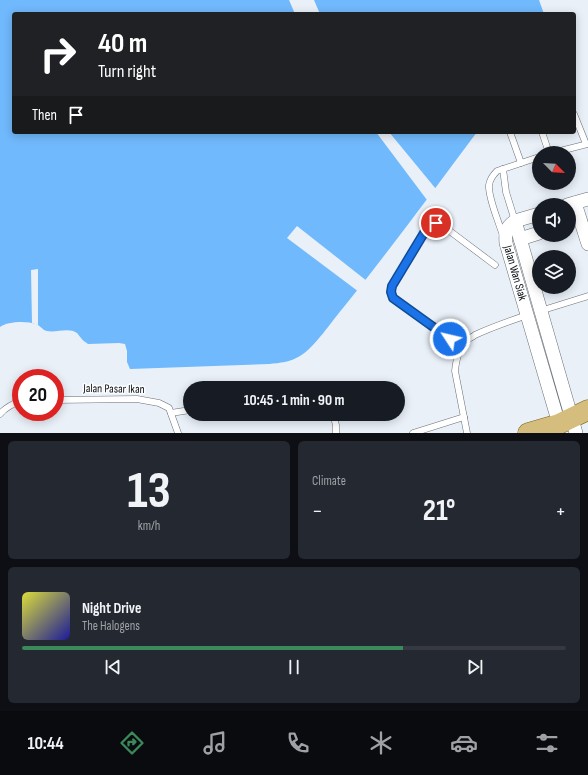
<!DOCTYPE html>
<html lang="en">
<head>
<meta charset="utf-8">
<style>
  :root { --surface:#171b24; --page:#242831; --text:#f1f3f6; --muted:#9ea1a6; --line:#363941; --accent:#3a8a5b }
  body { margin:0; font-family:"Sofia Sans Condensed",sans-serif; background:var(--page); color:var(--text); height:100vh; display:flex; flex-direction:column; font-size:15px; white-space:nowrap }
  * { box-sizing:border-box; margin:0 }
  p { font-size:13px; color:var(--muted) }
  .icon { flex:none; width:22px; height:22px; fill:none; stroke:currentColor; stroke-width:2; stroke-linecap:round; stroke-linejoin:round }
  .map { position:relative; height:433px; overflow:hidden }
  .drawer { display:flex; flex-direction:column; gap:8px; padding:8px; background:#0d0f14; flex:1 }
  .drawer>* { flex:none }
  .hud { position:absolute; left:12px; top:12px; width:564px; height:122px; border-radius:4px; box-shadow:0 2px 10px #0003; background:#202124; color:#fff; overflow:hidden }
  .needle { width:26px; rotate:114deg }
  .buttons { position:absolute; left:532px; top:146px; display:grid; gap:8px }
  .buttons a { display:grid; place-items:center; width:44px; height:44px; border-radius:50%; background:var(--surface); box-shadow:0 2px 10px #0003; font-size:20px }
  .speed { position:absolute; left:12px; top:369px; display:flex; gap:8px; font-size:20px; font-weight:700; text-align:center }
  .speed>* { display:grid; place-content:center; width:52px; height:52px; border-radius:50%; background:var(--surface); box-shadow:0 2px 10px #0003; line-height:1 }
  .speed .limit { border:6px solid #d22; background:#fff; color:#111 }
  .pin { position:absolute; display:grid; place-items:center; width:34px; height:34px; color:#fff; margin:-17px; border:2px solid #fff; border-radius:50%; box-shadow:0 1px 4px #0007 }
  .me { position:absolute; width:44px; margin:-22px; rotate:305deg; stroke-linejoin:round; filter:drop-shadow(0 0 3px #0008) }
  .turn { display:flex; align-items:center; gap:14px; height:84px; padding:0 20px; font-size:18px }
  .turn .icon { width:52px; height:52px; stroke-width:2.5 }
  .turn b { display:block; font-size:28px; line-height:34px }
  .then { display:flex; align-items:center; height:38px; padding:0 20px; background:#0003; gap:8px; font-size:15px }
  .big { font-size:30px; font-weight:700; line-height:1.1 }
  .drawer .tile { flex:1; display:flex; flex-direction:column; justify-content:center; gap:6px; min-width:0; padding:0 14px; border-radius:6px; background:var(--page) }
  .drawer .dial { align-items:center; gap:0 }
  .dial b { font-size:52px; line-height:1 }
  .song { display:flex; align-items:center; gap:12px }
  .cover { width:48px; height:48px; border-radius:6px; background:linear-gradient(135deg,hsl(60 70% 55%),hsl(240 70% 35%)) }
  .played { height:4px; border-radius:2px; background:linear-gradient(90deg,var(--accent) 70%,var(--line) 70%) }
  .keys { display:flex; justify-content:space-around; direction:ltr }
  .heat { display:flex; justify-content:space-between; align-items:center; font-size:22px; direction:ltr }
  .drawer .tiles { flex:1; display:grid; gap:8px; grid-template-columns:1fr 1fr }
  .tile:last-child { grid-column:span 2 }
  .trip { position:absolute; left:183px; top:381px; width:222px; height:40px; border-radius:20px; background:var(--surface); box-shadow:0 2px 10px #0003; font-weight:700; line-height:40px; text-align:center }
  .tabs { display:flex; height:64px; justify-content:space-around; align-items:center; background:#090b0e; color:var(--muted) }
  .tabs .icon { width:28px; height:28px }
  .tabs .current { color:var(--accent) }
  .tabs b { font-size:18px; color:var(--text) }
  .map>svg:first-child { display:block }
  .water { fill:#70b9fc }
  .pier { fill:#e9f0f8 }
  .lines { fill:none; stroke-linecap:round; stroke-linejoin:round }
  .service-casing { stroke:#6a7077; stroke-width:7 }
  .minor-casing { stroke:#6a7077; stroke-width:14 }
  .primary-casing { stroke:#7d6420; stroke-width:21 }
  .service { stroke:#fff; stroke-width:6 }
  .minor { stroke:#fff; stroke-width:13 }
  .primary { stroke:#d5bd7d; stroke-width:20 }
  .route-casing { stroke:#114b97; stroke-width:10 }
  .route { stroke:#1a73e8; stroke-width:7 }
  .labels { text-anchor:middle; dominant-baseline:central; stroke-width:3; stroke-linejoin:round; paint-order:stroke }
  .street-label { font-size:12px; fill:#0e1013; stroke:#fbfdfe }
</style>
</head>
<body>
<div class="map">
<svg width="588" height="433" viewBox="0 0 588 433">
  <rect width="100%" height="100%" fill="#e9f0f8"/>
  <!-- water -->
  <path class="water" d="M0,0H539L544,14H14V132H477C433,191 389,251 343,308C332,321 314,348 300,356C290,362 280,363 269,364L130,369L127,362V351L125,344L119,343L88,344C86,342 83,341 81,338C81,338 78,334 77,333C69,327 56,333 47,331C42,330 40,325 36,324C27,321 8,321 0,327Z"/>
  <!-- pier -->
  <g class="pier">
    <path d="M289,0H314L320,14H295Z"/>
    <path d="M376,132H389L436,189L427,200Z"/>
    <path d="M297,226L367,281L359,292L287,238Z"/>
    <path d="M38,269V325L32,323L31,270Z"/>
  </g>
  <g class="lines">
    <!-- service casing -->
    <g class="service-casing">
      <g id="service">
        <path d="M574,114L586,144"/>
        <path d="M510,132L521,163"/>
        <path d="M542,132L549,153"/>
        <path d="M552,153L588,144"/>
        <path d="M503,169L506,192L515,221"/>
        <path d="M503,236C499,222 488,198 489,185C490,179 493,175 497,171L539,157"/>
        <path d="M540,311L588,296"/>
        <path d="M462,347L393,299L391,292L392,286L427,228L436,223L443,226L495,265"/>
        <path d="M55,400L137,399L159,403L169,408L178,433"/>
        <path d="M171,413L190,410"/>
        <path d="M0,414C6,407 12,404 21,401"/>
        <path d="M333,414L336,425V433"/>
        <path d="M413,433L464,417"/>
        <path d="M467,433L455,371C456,361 459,347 467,340C469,338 473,337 475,335C492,327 510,321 527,315"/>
      </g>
    </g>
    <!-- minor casing -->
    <g class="minor-casing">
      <g id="minor">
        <path d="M575,203L588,244"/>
        <path d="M567,205L588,199"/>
        <path d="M515,221L539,214"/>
        <path d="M520,239L539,233"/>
        <path d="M559,424L506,243C505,232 506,227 515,221L576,433"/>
      </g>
    </g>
    <!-- primary casing -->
    <g class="primary-casing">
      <path id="primary" d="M528,433L559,424L588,410"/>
    </g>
    <!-- service -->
    <use href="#service" class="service"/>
    <!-- minor -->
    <use href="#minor" class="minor"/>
    <!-- primary -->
    <use href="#primary" class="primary"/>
  </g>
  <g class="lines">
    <!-- route casing -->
    <g class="route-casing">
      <path id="route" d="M436,223L427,228L392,286L391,292L393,298L450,339"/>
    </g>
    <!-- route -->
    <use href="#route" class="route"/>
  </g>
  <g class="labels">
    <!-- street labels -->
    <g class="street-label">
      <text transform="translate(515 273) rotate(74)">Jalan Wan Siak</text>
      <text transform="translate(114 389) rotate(1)">Jalan Pasar Ikan</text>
    </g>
  </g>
</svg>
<div class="buttons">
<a><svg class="needle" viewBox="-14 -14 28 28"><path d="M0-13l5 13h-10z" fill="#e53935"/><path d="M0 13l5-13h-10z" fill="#9ea1a6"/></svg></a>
<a><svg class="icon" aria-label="sound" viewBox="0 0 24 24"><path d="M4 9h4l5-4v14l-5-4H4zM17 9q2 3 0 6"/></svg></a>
<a><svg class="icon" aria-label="layers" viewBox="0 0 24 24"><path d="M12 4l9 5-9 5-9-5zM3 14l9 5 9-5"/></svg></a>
</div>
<div class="speed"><div class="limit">20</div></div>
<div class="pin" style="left:436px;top:223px;background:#d93025"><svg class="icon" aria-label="arrive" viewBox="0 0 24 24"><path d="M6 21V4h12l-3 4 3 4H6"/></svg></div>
<svg class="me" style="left:450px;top:339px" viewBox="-20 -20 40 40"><circle r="17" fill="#1a73e8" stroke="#fff" stroke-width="3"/><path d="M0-11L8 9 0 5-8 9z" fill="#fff"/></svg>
<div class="trip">10:45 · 1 min · 90 m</div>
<div class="hud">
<div class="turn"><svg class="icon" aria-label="right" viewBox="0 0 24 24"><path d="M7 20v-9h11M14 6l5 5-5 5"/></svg><div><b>40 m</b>Turn right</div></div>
<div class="then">Then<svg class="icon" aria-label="arrive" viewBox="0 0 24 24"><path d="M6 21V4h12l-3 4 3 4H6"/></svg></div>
</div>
</div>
<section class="drawer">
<div class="tiles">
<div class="tile dial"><b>13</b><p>km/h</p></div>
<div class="tile"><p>Climate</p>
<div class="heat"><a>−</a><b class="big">21°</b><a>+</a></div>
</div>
<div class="tile">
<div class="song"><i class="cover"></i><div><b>Night Drive</b><p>The Halogens</p></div></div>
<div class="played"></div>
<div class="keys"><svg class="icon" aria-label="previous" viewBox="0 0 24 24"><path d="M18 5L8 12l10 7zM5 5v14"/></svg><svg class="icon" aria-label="pause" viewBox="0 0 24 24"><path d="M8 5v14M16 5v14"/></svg><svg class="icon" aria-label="next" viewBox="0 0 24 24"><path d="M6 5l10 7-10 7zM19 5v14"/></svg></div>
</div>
</div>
</section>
<nav class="tabs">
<b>10:44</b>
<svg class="icon current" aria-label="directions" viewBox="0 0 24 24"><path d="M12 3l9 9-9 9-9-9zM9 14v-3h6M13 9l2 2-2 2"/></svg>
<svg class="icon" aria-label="music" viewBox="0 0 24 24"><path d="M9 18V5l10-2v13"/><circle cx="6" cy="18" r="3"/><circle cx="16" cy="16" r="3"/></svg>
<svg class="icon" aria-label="phone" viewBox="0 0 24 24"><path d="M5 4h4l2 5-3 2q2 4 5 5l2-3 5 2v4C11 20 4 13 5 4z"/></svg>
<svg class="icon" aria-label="climate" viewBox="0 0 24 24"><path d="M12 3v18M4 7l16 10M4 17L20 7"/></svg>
<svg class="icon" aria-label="car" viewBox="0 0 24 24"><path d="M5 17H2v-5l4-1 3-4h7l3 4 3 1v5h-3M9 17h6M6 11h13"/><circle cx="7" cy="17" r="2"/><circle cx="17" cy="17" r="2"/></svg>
<svg class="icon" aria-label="filters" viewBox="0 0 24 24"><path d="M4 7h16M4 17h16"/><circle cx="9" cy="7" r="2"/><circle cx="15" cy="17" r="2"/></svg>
</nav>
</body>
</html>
